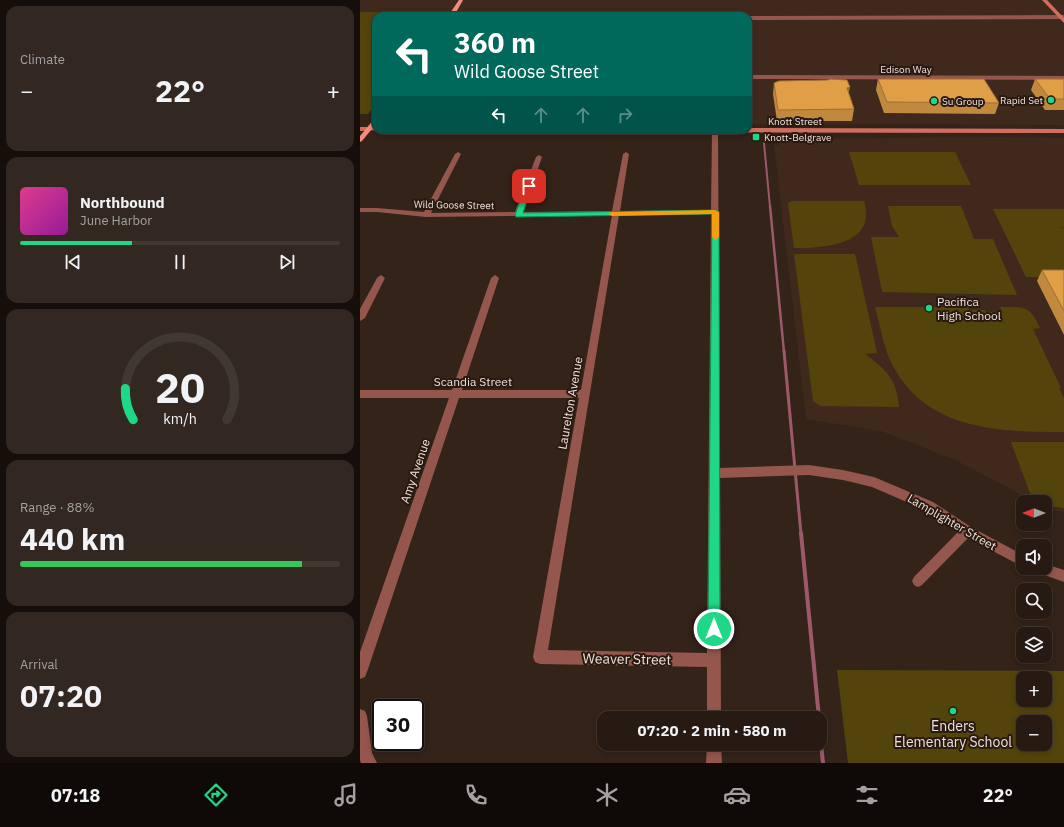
<!DOCTYPE html>
<html lang="en">
<head>
<meta charset="utf-8">
<style>
  :root { --surface:#261a13; --page:#322721; --text:#f1f3f6; --muted:#a4a1a0; --line:#423833; --accent:#1ed887 }
  body { margin:0; font-family:"IBM Plex Sans",sans-serif; background:var(--page); color:var(--text); height:100vh; display:flex; flex-direction:column; font-size:15px; white-space:nowrap }
  * { box-sizing:border-box; margin:0 }
  p { font-size:13px; color:var(--muted) }
  .icon { flex:none; width:22px; height:22px; fill:none; stroke:currentColor; stroke-width:2; stroke-linecap:round; stroke-linejoin:round }
  .map { position:relative; flex:1; overflow:hidden }
  .drawer { display:flex; flex-direction:column; gap:6px; padding:6px; background:#150e0a; width:360px }
  .drawer>* { flex:none }
  .guide { position:absolute; left:12px; top:12px; width:380px; height:122px; border-radius:12px; box-shadow:0 2px 6px #0003,0 0 0 1px var(--line); background:#00695c; color:#fff; overflow:hidden }
  .needle { width:26px; rotate:270deg }
  .tools { position:absolute; left:656px; top:495px; display:grid; gap:8px }
  .tools a { display:grid; place-items:center; width:36px; height:36px; border-radius:8px; background:var(--surface); box-shadow:0 2px 6px #0003,0 0 0 1px var(--line); font-size:20px }
  .speed { position:absolute; left:12px; top:699px; display:flex; gap:8px; font-size:20px; font-weight:700; text-align:center }
  .speed>* { display:grid; place-content:center; width:52px; height:52px; border-radius:50%; background:var(--surface); box-shadow:0 2px 6px #0003,0 0 0 1px var(--line); line-height:1 }
  .speed .limit { border:2px solid #111; border-radius:6px; background:#fff; color:#111 }
  .pin { position:absolute; display:grid; place-items:center; width:34px; height:34px; color:#fff; margin:-17px; border-radius:8px; box-shadow:0 2px 6px #0006 }
  .me { position:absolute; width:44px; margin:-22px; rotate:0deg; stroke-linejoin:round; filter:drop-shadow(0 0 3px #0008) }
  .turn { display:flex; align-items:center; gap:14px; height:84px; padding:0 16px; font-size:18px }
  .turn .icon { width:52px; height:52px; stroke-width:2.5 }
  .turn b { display:block; font-size:28px; line-height:34px }
  .lanes { display:flex; align-items:center; height:38px; padding:0 16px; background:#0003; justify-content:center; gap:20px; direction:ltr }
  .lanes .off { opacity:.35 }
  .big { font-size:30px; font-weight:800; line-height:1.1 }
  .drawer .widget { flex:1; display:flex; flex-direction:column; justify-content:center; gap:6px; min-width:0; padding:0 14px; border-radius:12px; background:var(--page) }
  .drawer .dial { align-items:center; gap:0 }
  .dial svg { height:104px; overflow:visible; fill:none; stroke:var(--line); stroke-width:7; stroke-linecap:round; text-anchor:middle }
  .dial text { fill:var(--text); stroke:none }
  .song { display:flex; align-items:center; gap:12px }
  .cover { width:48px; height:48px; border-radius:6px; background:linear-gradient(135deg,hsl(330 70% 55%),hsl(300 70% 35%)) }
  .played { height:4px; border-radius:2px; background:linear-gradient(90deg,var(--accent) 35%,var(--line) 35%) }
  .keys { display:flex; justify-content:space-around; direction:ltr }
  .heat { display:flex; justify-content:space-between; align-items:center; font-size:22px; direction:ltr }
  .charge { height:6px; border-radius:3px; background:linear-gradient(90deg,#34c759 88%,var(--line) 0) }
  .trip { position:absolute; left:237px; top:711px; width:230px; height:40px; border-radius:12px; background:var(--surface); box-shadow:0 2px 6px #0003,0 0 0 1px var(--line); font-weight:800; line-height:40px; text-align:center }
  .tabs { display:flex; height:64px; justify-content:space-around; align-items:center; background:#0f0a08; color:var(--muted) }
  .tabs .icon { width:28px; height:28px }
  .tabs .on { color:var(--accent) }
  .tabs b { font-size:18px; color:var(--text) }
  main { display:flex; flex:1; min-height:0 }
  .map>svg:first-child { display:block }
  .built { fill:#3f291c }
  .green { fill:#53440c; fill-rule:evenodd }
  .lines { fill:none; stroke-linecap:round; stroke-linejoin:round }
  .stream-far3 { stroke:#9d596a; stroke-width:2 }
  .stream-far2 { stroke:#9d596a; stroke-width:2.5 }
  .stream-far1 { stroke:#9d596a; stroke-width:3 }
  .stream { stroke:#9d596a; stroke-width:4 }
  .street { fill:#94564d; fill-rule:evenodd }
  .secondary { fill:#d26e60; fill-rule:evenodd }
  .primary { fill:#f38c7d; fill-rule:evenodd }
  .wall { fill:#c1893d }
  .shaded-wall { fill:#9d6f32 }
  .building { fill:#e09f47; stroke:#9d6f32 }
  .route { fill:#1ed887; stroke:#148c58 }
  .slow { fill:#f59e0b }
  .poi-dot { fill:#1ed887; stroke:#291910; stroke-width:1.5 }
  .labels { text-anchor:middle; dominant-baseline:central; stroke-width:4; stroke-linejoin:round; paint-order:stroke }
  .far-street-label { font-size:10px; fill:#ede2dc; stroke:#291910 }
  .far-poi-label { font-size:10px; fill:#ede2dc; stroke:#291910; text-anchor:start }
  .poi-label { font-size:12px; fill:#ede2dc; stroke:#291910; text-anchor:start }
  .street-label { font-size:12px; fill:#ede2dc; stroke:#291910 }
  .near-street-label { font-size:14px; fill:#ede2dc; stroke:#291910 }
  .near-poi-label { font-size:14px; fill:#ede2dc; stroke:#291910 }
</style>
</head>
<body>
<main>
<section class="drawer">
<div class="widget"><p>Climate</p>
<div class="heat"><a>−</a><b class="big">22°</b><a>+</a></div>
</div>
<div class="widget">
<div class="song"><i class="cover"></i><div><b>Northbound</b><p>June Harbor</p></div></div>
<div class="played"></div>
<div class="keys"><svg class="icon" aria-label="previous" viewBox="0 0 24 24"><path d="M18 5L8 12l10 7zM5 5v14"/></svg><svg class="icon" aria-label="pause" viewBox="0 0 24 24"><path d="M8 5v14M16 5v14"/></svg><svg class="icon" aria-label="next" viewBox="0 0 24 24"><path d="M6 5l10 7-10 7zM19 5v14"/></svg></div>
</div>
<div class="widget dial"><svg viewBox="0 0 100 80">
<path d="M14 69A42 42 0 1 1 86 69"/>
<path d="M14 69A42 42 0 0 1 8 45" stroke="#1ed887"/>
<text x="50" y="56" font-size="32" font-weight="700">20</text>
<text x="50" y="72" font-size="11">km/h</text>
</svg></div>
<div class="widget"><p>Range · 88%</p><b class="big">440 km</b><div class="charge"></div></div>
<div class="widget"><p>Arrival</p><b class="big">07:20</b></div>
</section>
<div class="map">
<svg width="704" height="763" viewBox="0 0 704 763">
  <rect width="100%" height="100%" fill="#332319"/>
  <!-- built -->
  <g class="built">
    <path d="M0,0H704V125L388,124V16H99L101,12H0Z"/>
    <path d="M642,137L704,138V512L690,510L685,507V502H675L595,460L521,431L446,419L414,145H419L418,139Z"/>
  </g>
  <!-- green -->
  <g class="green">
    <path d="M0,12H82L79,16H16V103L8,114H0Z"/>
    <path d="M489,152H595L611,185H499Z"/>
    <path d="M432,201H504C517,245 465,248 434,248L428,203Z"/>
    <path d="M528,206H601L614,239H633L657,295L522,292L511,237H539L532,226Z"/>
    <path d="M633,209H704V227H700L704,228V277H666Z"/>
    <path d="M434,254H495L517,353L505,354C526,369 537,380 539,407L460,406L453,401Z"/>
    <path d="M515,307H608L609,310H625L626,312H642L640,307C665,307 669,305 680,328L673,329L701,388H699L704,398V432C637,432 563,430 530,360C523,344 520,324 515,307Z"/>
    <path d="M651,442H704V508L690,506L671,496Z"/>
    <path d="M477,670L704,671V763H488ZM663,678H685V700H663ZM663,722H685V744H663Z"/>
  </g>
  <g class="lines">
    <!-- stream-far3 -->
    <path class="stream-far3" d="M404,143L410,207"/>
    <!-- stream-far2 -->
    <path class="stream-far2" d="M410,206L424,352"/>
    <!-- stream-far1 -->
    <path class="stream-far1" d="M424,351L441,534"/>
    <!-- stream -->
    <g class="stream">
      <path d="M441,533L459,718"/>
      <path d="M460,734L463,763"/>
    </g>
    <!-- street -->
    <g class="street">
      <path d="M704,15V19L388,20V16Z"/>
      <path d="M388,75L704,76V80L388,79Z"/>
      <path d="M352,130L358,131L360,468L449,465L483,470L514,477L573,502L611,527L663,555V567L608,538L562,585L558,587L554,585L552,581L554,577L598,532L565,510L512,487L483,480L449,475L360,478L361,718H347V667L180,664L175,662L173,657L219,398H99L7,672L5,677L0,679V652L89,398H0V390H92L131,278L135,275L139,278L102,390H221L252,215L66,217L17,212H0V208H17L64,212L95,154L98,152L101,154L71,213L155,212L176,157L179,155L182,157L163,212L252,211L263,154L266,152L269,154L260,211L351,210ZM351,214L347,653L188,650L259,215Z"/>
      <path d="M21,275L25,278L5,318L0,321V309L17,278Z"/>
      <path d="M685,564L704,570V582L676,572L674,568H685Z"/>
      <path d="M0,709L5,711L7,716L12,753L17,763H1L0,760Z"/>
      <path d="M347,744H361L362,763H346Z"/>
    </g>
    <!-- secondary -->
    <g class="secondary">
      <path d="M682,0H687L704,18V23Z"/>
      <path d="M0,127H16V130H19L0,131Z"/>
      <path d="M388,128L704,129V133L141,132L138,130H388Z"/>
    </g>
    <!-- primary -->
    <g class="primary">
      <path d="M99,0H103L94,16H88Z"/>
      <path d="M16,118V124L2,141L0,142V136L14,119Z"/>
    </g>
  </g>
  <!-- wall -->
  <g class="wall">
    <path d="M518,79L639,103L635,114L524,113L516,90Z"/>
    <path d="M675,79H704V110H685L671,90Z"/>
    <path d="M414,83L489,94L494,109L492,121H417L413,94Z"/>
    <path d="M682,270H704V335L677,281Z"/>
  </g>
  <!-- shaded-wall -->
  <path class="shaded-wall" d="M490,87L488,98L487,88Z"/>
  <!-- building -->
  <g class="building">
    <path d="M470,79L487,80L490,87L487,88L494,109L418,110L414,83L419,81L468,80Z"/>
    <path d="M518,79H624L639,103L527,102Z"/>
    <path d="M675,79H704V99H690Z"/>
    <path d="M682,270H704V311Z"/>
  </g>
  <!-- route -->
  <path class="route" d="M166,184L172,186L163,213L355,210L359,212L360,629L358,633L354,635L350,633L348,629L352,214L156,217L155,215Z"/>
  <!-- slow -->
  <path class="slow" d="M355,210L359,212V237L355,240L352,237V214L252,216L248,214L252,212Z"/>
  <!-- markers -->
  <g class="poi-dot">
    <circle cx="691" cy="100" r="4"/>
    <circle cx="574" cy="101" r="4"/>
    <rect x="392" y="133" width="8" height="8" rx="2"/>
    <circle cx="569" cy="308" r="4"/>
    <circle cx="593" cy="711" r="4"/>
  </g>
  <g class="labels">
    <!-- far-street labels -->
    <g class="far-street-label">
      <text x="546" y="69">Edison Way</text>
      <text x="435" y="121">Knott Street</text>
      <text transform="translate(94 205) rotate(1)">Wild Goose Street</text>
    </g>
    <!-- far-poi labels -->
    <g class="far-poi-label">
      <text x="683" y="100" text-anchor="end">Rapid Set</text>
      <text x="582" y="101">Su Group</text>
      <text x="404" y="137">Knott-Belgrave</text>
    </g>
    <!-- poi labels -->
    <g class="poi-label">
      <text x="577" y="301">Pacifica<tspan x="577" dy="14">High School</tspan></text>
    </g>
    <!-- street labels -->
    <g class="street-label">
      <text x="113" y="381">Scandia Street</text>
      <text transform="translate(210 403) rotate(-80)">Laurelton Avenue</text>
      <text transform="translate(55 471) rotate(-71)">Amy Avenue</text>
      <text transform="translate(592 522) rotate(30)">Lamplighter Street</text>
    </g>
    <!-- near-street labels -->
    <g class="near-street-label">
      <text transform="translate(267 659) rotate(1)">Weaver Street</text>
    </g>
    <!-- near-poi labels -->
    <g class="near-poi-label">
      <text x="593" y="726">Enders<tspan x="593" dy="16">Elementary School</tspan></text>
    </g>
  </g>
</svg>
<div class="tools">
<a><svg class="needle" viewBox="-14 -14 28 28"><path d="M0-13l5 13h-10z" fill="#e53935"/><path d="M0 13l5-13h-10z" fill="#a4a1a0"/></svg></a>
<a><svg class="icon" aria-label="sound" viewBox="0 0 24 24"><path d="M4 9h4l5-4v14l-5-4H4zM17 9q2 3 0 6"/></svg></a>
<a><svg class="icon" aria-label="search" viewBox="0 0 24 24"><circle cx="10" cy="10" r="6"/><path d="M15 15l6 6"/></svg></a>
<a><svg class="icon" aria-label="layers" viewBox="0 0 24 24"><path d="M12 4l9 5-9 5-9-5zM3 14l9 5 9-5"/></svg></a>
<a>+</a>
<a>−</a>
</div>
<div class="speed"><div class="limit">30</div></div>
<div class="pin" style="left:169px;top:186px;background:#d93025"><svg class="icon" aria-label="arrive" viewBox="0 0 24 24"><path d="M6 21V4h12l-3 4 3 4H6"/></svg></div>
<svg class="me" style="left:354px;top:629px" viewBox="-20 -20 40 40"><circle r="17" fill="#1ed887" stroke="#fff" stroke-width="3"/><path d="M0-11L8 9 0 5-8 9z" fill="#fff"/></svg>
<div class="trip">07:20 · 2 min · 580 m</div>
<div class="guide">
<div class="turn"><svg class="icon" aria-label="left" viewBox="0 0 24 24"><path d="M17 20v-9H6M10 6l-5 5 5 5"/></svg><div><b>360 m</b>Wild Goose Street</div></div>
<div class="lanes"><svg class="icon" aria-label="left" viewBox="0 0 24 24"><path d="M17 20v-9H6M10 6l-5 5 5 5"/></svg><svg class="icon off" aria-label="ahead" viewBox="0 0 24 24"><path d="M12 20V5M6 11l6-6 6 6"/></svg><svg class="icon off" aria-label="ahead" viewBox="0 0 24 24"><path d="M12 20V5M6 11l6-6 6 6"/></svg><svg class="icon off" aria-label="right" viewBox="0 0 24 24"><path d="M7 20v-9h11M14 6l5 5-5 5"/></svg></div>
</div>
</div>
</main>
<nav class="tabs">
<b>07:18</b>
<svg class="icon on" aria-label="directions" viewBox="0 0 24 24"><path d="M12 3l9 9-9 9-9-9zM9 14v-3h6M13 9l2 2-2 2"/></svg>
<svg class="icon" aria-label="music" viewBox="0 0 24 24"><path d="M9 18V5l10-2v13"/><circle cx="6" cy="18" r="3"/><circle cx="16" cy="16" r="3"/></svg>
<svg class="icon" aria-label="phone" viewBox="0 0 24 24"><path d="M5 4h4l2 5-3 2q2 4 5 5l2-3 5 2v4C11 20 4 13 5 4z"/></svg>
<svg class="icon" aria-label="climate" viewBox="0 0 24 24"><path d="M12 3v18M4 7l16 10M4 17L20 7"/></svg>
<svg class="icon" aria-label="car" viewBox="0 0 24 24"><path d="M5 17H2v-5l4-1 3-4h7l3 4 3 1v5h-3M9 17h6M6 11h13"/><circle cx="7" cy="17" r="2"/><circle cx="17" cy="17" r="2"/></svg>
<svg class="icon" aria-label="filters" viewBox="0 0 24 24"><path d="M4 7h16M4 17h16"/><circle cx="9" cy="7" r="2"/><circle cx="15" cy="17" r="2"/></svg>
<b>22°</b>
</nav>
</body>
</html>
